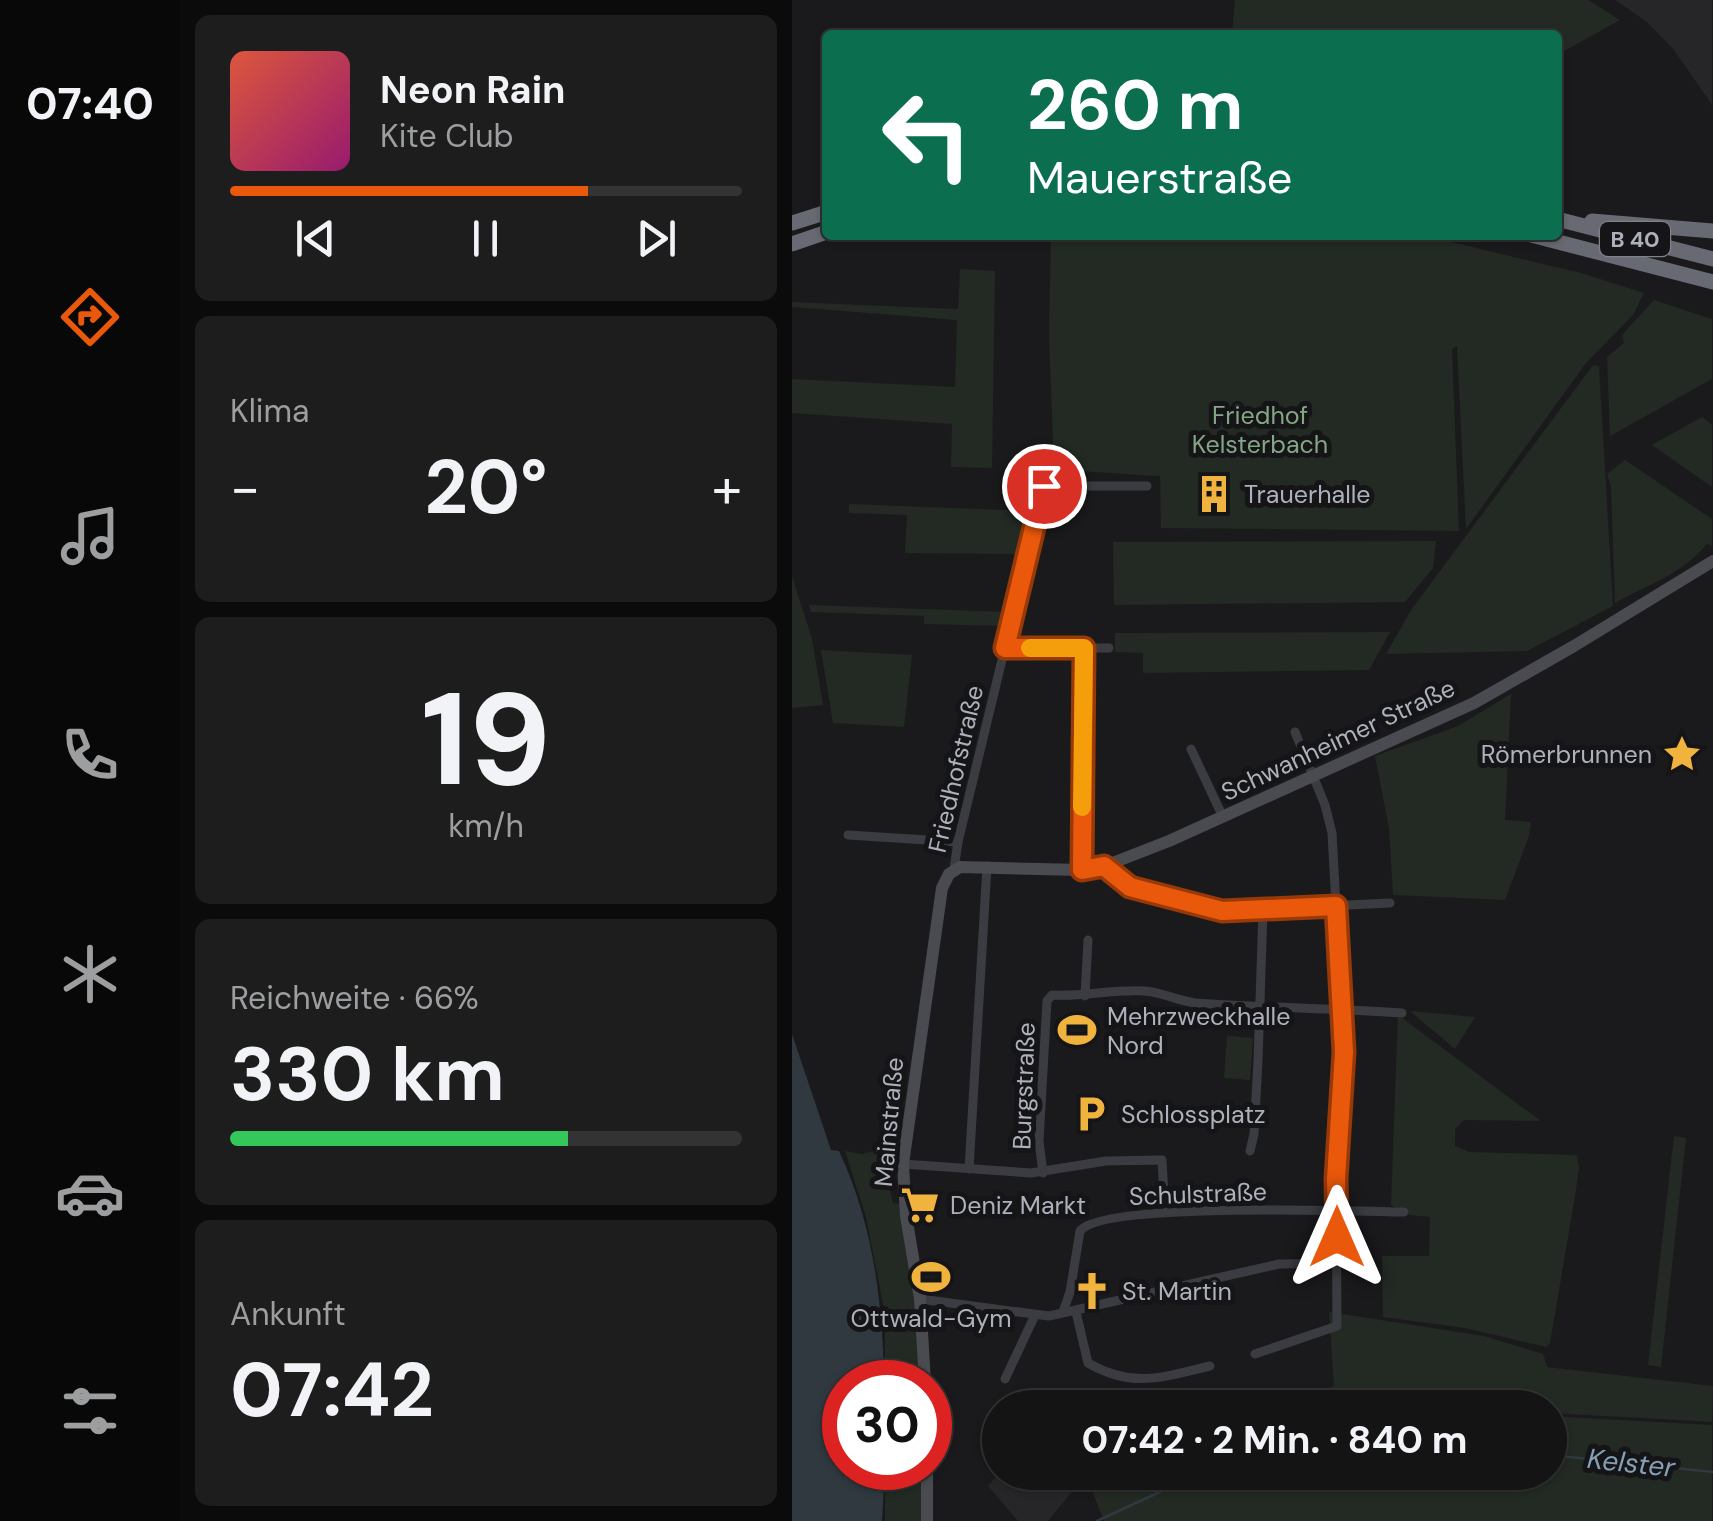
<!DOCTYPE html>
<html lang="de">
<head>
<meta charset="utf-8">
<style>
  :root { --surface:#141415; --page:#1d1d1e; --text:#f1f3f6; --muted:#9d9ea0; --line:#333334; --accent:#ea580c }
  body { margin:0; font-family:"DM Sans",sans-serif; background:var(--page); color:var(--text); height:100vh; display:flex; flex-direction:column; font-size:38px; white-space:nowrap }
  * { box-sizing:border-box; margin:0 }
  p { font-size:32px; color:var(--muted) }
  .icon { flex:none; width:55px; height:55px; fill:none; stroke:currentColor; stroke-width:2; stroke-linecap:round; stroke-linejoin:round }
  .map { position:relative; flex:1; overflow:hidden }
  .panel { display:flex; flex-direction:column; gap:15px; padding:15px; background:#0b0b0c; width:612px }
  .panel>* { flex:none }
  .guide { position:absolute; left:30px; top:30px; width:740px; height:210px; border-radius:10px; box-shadow:0 2px 8px #0004,0 0 0 2px var(--line); background:#0b6e4f; color:#fff; overflow:hidden }
  .speed { position:absolute; left:30px; top:1360px; display:flex; gap:20px; font-size:50px; font-weight:700; text-align:center }
  .speed>* { display:grid; place-content:center; width:130px; height:130px; border-radius:50%; background:var(--surface); box-shadow:0 2px 8px #0004,0 0 0 2px var(--line); line-height:1 }
  .speed .limit { border:15px solid #d22; background:#fff; color:#111 }
  .pin { position:absolute; display:grid; place-items:center; width:85px; height:85px; color:#fff; margin:-42px; border:5px solid #fff; border-radius:50%; box-shadow:0 2px 10px #0007 }
  .me { position:absolute; width:110px; margin:-55px; rotate:0deg; stroke-linejoin:round; filter:drop-shadow(0 0 8px #0008) }
  .turn { display:flex; align-items:center; gap:35px; height:210px; padding:0 40px; font-size:45px }
  .turn .icon { width:130px; height:130px; stroke-width:2.5 }
  .turn b { display:block; font-size:70px; line-height:85px }
  .big { font-size:75px; font-weight:700; line-height:1.1 }
  .panel .widget { flex:1; display:flex; flex-direction:column; justify-content:center; gap:15px; min-width:0; padding:0 35px; border-radius:15px; background:var(--page) }
  .panel .dial { align-items:center; gap:0 }
  .dial b { font-size:130px; line-height:1 }
  .song { display:flex; align-items:center; gap:30px }
  .cover { width:120px; height:120px; border-radius:15px; background:linear-gradient(135deg,hsl(10 70% 55%),hsl(320 70% 35%)) }
  .played { height:10px; border-radius:5px; background:linear-gradient(90deg,var(--accent) 70%,var(--line) 70%) }
  .keys { display:flex; justify-content:space-around; direction:ltr }
  .heat { display:flex; justify-content:space-between; align-items:center; font-size:55px; direction:ltr }
  .charge { height:15px; border-radius:8px; background:linear-gradient(90deg,#34c759 66%,var(--line) 0) }
  .trip { position:absolute; left:190px; top:1390px; width:585px; height:100px; border-radius:50px; background:var(--surface); box-shadow:0 2px 8px #0004,0 0 0 2px var(--line); font-weight:700; line-height:100px; text-align:center }
  main { display:flex; flex:1; min-height:0 }
  .tab-bar { display:flex; flex-direction:column; width:180px; justify-content:space-around; align-items:center; background:#080808; color:var(--muted) }
  .tab-bar .icon { width:70px; height:70px }
  .tab-bar .current { color:var(--accent) }
  .tab-bar b { font-size:45px; color:var(--text) }
  .map>svg:first-child { display:block }
  .built { fill:#262629 }
  .green { fill:#222a23 }
  .water { fill:#303940 }
  .lines { fill:none; stroke-linecap:round; stroke-linejoin:round }
  .stream { stroke:#303940; stroke-width:2.5 }
  .street { stroke:#3b3c41; stroke-width:9 }
  .secondary { stroke:#494b51; stroke-width:12 }
  .highway { stroke:#676a72; stroke-width:15 }
  .route-casing { stroke:#983908; stroke-width:25 }
  .route { stroke:#ea580c; stroke-width:18 }
  .slow { stroke:#f59e0b; stroke-width:18 }
  .labels { text-anchor:middle; dominant-baseline:central; stroke-width:10; stroke-linejoin:round; paint-order:stroke }
  .shield { fill:#151517; stroke:#7f828a; stroke-width:2.5 }
  .shield-label { font-size:22px; font-weight:bold; fill:#adb1bb }
  .park-label { font-size:25px; fill:#84a686; stroke:#151517 }
  .poi-label { font-size:25px; fill:#adb1bb; stroke:#151517; text-anchor:start }
  .street-label { font-size:25px; fill:#adb1bb; stroke:#151517 }
  .water-label { font-size:28px; font-style:italic; fill:#859fb5; stroke:#151517 }
</style>
</head>
<body>
<main>
<nav class="tab-bar">
<b>07:40</b>
<svg class="icon current" aria-label="directions" viewBox="0 0 24 24"><path d="M12 3l9 9-9 9-9-9zM9 14v-3h6M13 9l2 2-2 2"/></svg>
<svg class="icon" aria-label="music" viewBox="0 0 24 24"><path d="M9 18V5l10-2v13"/><circle cx="6" cy="18" r="3"/><circle cx="16" cy="16" r="3"/></svg>
<svg class="icon" aria-label="phone" viewBox="0 0 24 24"><path d="M5 4h4l2 5-3 2q2 4 5 5l2-3 5 2v4C11 20 4 13 5 4z"/></svg>
<svg class="icon" aria-label="climate" viewBox="0 0 24 24"><path d="M12 3v18M4 7l16 10M4 17L20 7"/></svg>
<svg class="icon" aria-label="car" viewBox="0 0 24 24"><path d="M5 17H2v-5l4-1 3-4h7l3 4 3 1v5h-3M9 17h6M6 11h13"/><circle cx="7" cy="17" r="2"/><circle cx="17" cy="17" r="2"/></svg>
<svg class="icon" aria-label="filters" viewBox="0 0 24 24"><path d="M4 7h16M4 17h16"/><circle cx="9" cy="7" r="2"/><circle cx="15" cy="17" r="2"/></svg>
</nav>
<section class="panel">
<div class="widget">
<div class="song"><i class="cover"></i><div><b>Neon Rain</b><p>Kite Club</p></div></div>
<div class="played"></div>
<div class="keys"><svg class="icon" aria-label="previous" viewBox="0 0 24 24"><path d="M18 5L8 12l10 7zM5 5v14"/></svg><svg class="icon" aria-label="pause" viewBox="0 0 24 24"><path d="M8 5v14M16 5v14"/></svg><svg class="icon" aria-label="next" viewBox="0 0 24 24"><path d="M6 5l10 7-10 7zM19 5v14"/></svg></div>
</div>
<div class="widget"><p>Klima</p>
<div class="heat"><a>−</a><b class="big">20°</b><a>+</a></div>
</div>
<div class="widget dial"><b>19</b><p>km/h</p></div>
<div class="widget"><p>Reichweite · 66%</p><b class="big">330 km</b><div class="charge"></div></div>
<div class="widget"><p>Ankunft</p><b class="big">07:42</b></div>
</section>
<div class="map">
<svg width="921" height="1521" viewBox="0 0 921 1521">
  <rect width="100%" height="100%" fill="#1a1a1c"/>
  <!-- built -->
  <g class="built">
    <path d="M823,0H920V105L882,50L854,21Z"/>
    <path d="M208,1472H292L294,1474L256,1521H226L196,1486Z"/>
  </g>
  <!-- green -->
  <g class="green">
    <path d="M443,0H796L828,20L765,55V35H440Z"/>
    <path d="M259,235L638,237L789,273L852,293L841,315L794,363L674,529L665,346L660,349L667,531L369,528L368,476C331,475 298,470 262,471L257,335Z"/>
    <path d="M168,269L203,271L200,468L159,467L160,424L0,413V379L163,387L165,320L0,307V302L166,309Z"/>
    <path d="M862,300L920,319V379L818,436L815,357L832,343L830,335Z"/>
    <path d="M801,365L807,366L821,606L735,651L594,654L619,610Z"/>
    <path d="M910,417L920,425V487L860,445Z"/>
    <path d="M833,460L920,519V546L915,544C890,574 857,584 823,603L819,487L815,474Z"/>
    <path d="M57,504L237,511L228,554L113,553L115,515L57,513Z"/>
    <path d="M644,541L641,568L613,602L322,605L321,542Z"/>
    <path d="M0,576L20,639L31,705L0,708Z"/>
    <path d="M17,605L215,612L212,626L132,624V616L19,612Z"/>
    <path d="M598,632L577,670L351,673V653L323,652V633Z"/>
    <path d="M29,650L120,655L112,727L41,723Z"/>
    <path d="M719,694L713,820L739,822L737,836L713,900L601,895L597,828L583,756L666,726Z"/>
    <path d="M618,1011L683,1017L663,1049Z"/>
    <path d="M606,1015L749,1121L672,1120L663,1129V1146L677,1152L785,1155L787,1168L783,1196L758,1343L754,1347L673,1328L591,1317L590,1256H637L638,1217L618,1215L599,1205Z"/>
    <path d="M435,1036L461,1038L458,1080L432,1078Z"/>
    <path d="M882,1136L894,1138L869,1367L856,1365Z"/>
    <path d="M88,1149L101,1203L110,1204L132,1382H93V1314L74,1217L53,1151L70,1154Z"/>
    <path d="M537,1312L692,1336L751,1354L755,1367L921,1386L920,1422L758,1413V1408L696,1404L705,1407L477,1408L542,1386Z"/>
    <path d="M758,1416L920,1425V1521H312L299,1488L319,1472H758Z"/>
    <path d="M93,1468H134L133,1521H93Z"/>
  </g>
  <!-- water -->
  <path class="water" d="M0,1034L39,1150L47,1151C81,1223 91,1304 92,1382H52V1468H93L90,1521H0Z"/>
  <g class="lines">
    <!-- stream -->
    <g class="stream">
      <path d="M758,1455L921,1472"/>
      <path d="M305,1521L385,1484L431,1472"/>
    </g>
    <!-- street -->
    <g class="street">
      <path d="M213,648H317"/>
      <path d="M399,749L431,817"/>
      <path d="M56,835L166,842"/>
      <path d="M312,866L339,887L429,911L598,903"/>
      <path d="M162,869L166,842L252,486H355"/>
      <path d="M290,870L292,648"/>
      <path d="M293,996L296,940"/>
      <path d="M458,1151L462,1134L466,1061L471,910"/>
      <path d="M111,1164L239,1173L314,1161L370,1160L373,1213"/>
      <path d="M177,1169L195,866"/>
      <path d="M251,1173L247,1141L255,1001L260,995C292,997 320,989 352,991C370,992 386,1001 404,1003C473,1008 542,1008 610,1013"/>
      <path d="M128,1299L257,1316L487,1264L545,1263"/>
      <path d="M271,1312L278,1292L288,1231C310,1202 564,1211 612,1212"/>
      <path d="M284,1312L296,1363C341,1389 371,1377 418,1366"/>
      <path d="M463,1354L545,1326L544,1179L552,1052L540,833L533,805L503,732"/>
      <path d="M213,1379L243,1315"/>
    </g>
    <!-- secondary -->
    <g class="secondary">
      <path d="M133,1382L128,1299L114,1216L111,1164L150,888L157,874L168,867L290,870L323,862L377,841L682,703L782,646L921,561"/>
      <path d="M135,1468V1521"/>
    </g>
    <!-- highway -->
    <g class="highway">
      <path d="M765,219L921,259"/>
      <path d="M800,221L921,231"/>
      <path d="M0,223L35,212"/>
      <path d="M739,235L921,282"/>
      <path d="M0,244L35,232"/>
    </g>
  </g>
  <g class="lines">
    <!-- route casing -->
    <g class="route-casing">
      <path id="route" d="M252,486L213,648H292L290,870L312,866L338,887L430,911L544,906L552,1052L544,1179L545,1237"/>
    </g>
    <!-- route -->
    <use href="#route" class="route"/>
    <!-- slow -->
    <path class="slow" d="M238,648H292L290,807"/>
  </g>
  <!-- icons -->
  <defs>
    <g id="building-bare" transform="scale(3)"><path d="M-4-6H4V6H1V3H-1V6H-4ZM-2.5-4.3h1.7v1.8h-1.7ZM.8-4.3h1.7v1.8H.8ZM-2.5-1h1.7V.8h-1.7ZM.8-1h1.7V.8H.8Z" fill="#f0b33e" stroke="#151517" stroke-width="2.5" paint-order="stroke"/></g>
    <g id="sight-bare" transform="scale(3)"><path d="M0-6L1.8-2.2L6-1.7L2.9 1.2L3.7 5.4L0 3.3L-3.7 5.4L-2.9 1.2L-6-1.7L-1.8-2.2Z" fill="#f0b33e" stroke="#151517" stroke-width="2.5" paint-order="stroke"/></g>
    <g id="stadium-bare" transform="scale(3)"><path d="M0-5a6.5 5 0 1 0 0 10a6.5 5 0 1 0 0-10ZM-3.5-1.8h7v3.6h-7Z" fill="#f0b33e" stroke="#151517" stroke-width="2.5" paint-order="stroke"/></g>
    <g id="parking-bare" transform="scale(3)"><path d="M-3.5-5.5H1a3.5 3.5 0 0 1 0 7H-1V5.5H-3.5ZM-1-3.4V-.6H.8a1.4 1.4 0 0 0 0-2.8Z" fill="#f0b33e" stroke="#151517" stroke-width="2.5" paint-order="stroke"/></g>
    <g id="supermarket-bare" transform="scale(3)"><path d="M-6-5.5h2.5l.6 2H6L4.5 2H-2.5L-4.4-4H-6ZM-1.5 3.2a1.3 1.3 0 1 0 .1 0ZM3 3.2a1.3 1.3 0 1 0 .1 0Z" fill="#f0b33e" stroke="#151517" stroke-width="2.5" paint-order="stroke"/></g>
    <g id="church-bare" transform="scale(3)"><path d="M-1.2-6h2.4v3.5h3.3v2.4h-3.3V6h-2.4V-.1h-3.3v-2.4h3.3Z" fill="#f0b33e" stroke="#151517" stroke-width="2.5" paint-order="stroke"/></g>
  </defs>
  <g fill-rule="evenodd">
    <use href="#building-bare" x="422" y="494"/>
    <use href="#sight-bare" x="890" y="754"/>
    <use href="#stadium-bare" x="285" y="1030"/>
    <use href="#parking-bare" x="299" y="1114"/>
    <use href="#supermarket-bare" x="128" y="1205"/>
    <use href="#stadium-bare" x="139" y="1277"/>
    <use href="#church-bare" x="300" y="1291"/>
  </g>
  <g class="labels">
    <!-- shield labels -->
    <rect class="shield" x="808" y="222" width="70" height="34" rx="8"/>
    <g class="shield-label">
      <text x="843" y="239">B 40</text>
    </g>
    <!-- park labels -->
    <g class="park-label">
      <text x="468" y="415">Friedhof<tspan x="468" dy="29">Kelsterbach</tspan></text>
    </g>
    <!-- poi labels -->
    <g class="poi-label">
      <text x="452" y="494">Trauerhalle</text>
      <text x="860" y="754" text-anchor="end">Römerbrunnen</text>
      <text x="315" y="1016">Mehrzweckhalle<tspan x="315" dy="29">Nord</tspan></text>
      <text x="329" y="1114">Schlossplatz</text>
      <text x="158" y="1205">Deniz Markt</text>
      <text x="330" y="1291">St. Martin</text>
      <text x="139" y="1318" text-anchor="middle">Ottwald-Gym</text>
    </g>
    <!-- street labels -->
    <g class="street-label">
      <text transform="translate(546 740) rotate(-25)">Schwanheimer Straße</text>
      <text transform="translate(164 769) rotate(-77)">Friedhofstraße</text>
      <text transform="translate(232 1086) rotate(-88)">Burgstraße</text>
      <text transform="translate(97 1122) rotate(-85)">Mainstraße</text>
      <text transform="translate(406 1194) rotate(-2)">Schulstraße</text>
    </g>
    <!-- water labels -->
    <g class="water-label">
      <text transform="translate(839 1463) rotate(6)">Kelster</text>
    </g>
  </g>
</svg>
<div class="speed"><div class="limit">30</div></div>
<div class="pin" style="left:252px;top:486px;background:#d93025"><svg class="icon" aria-label="arrive" viewBox="0 0 24 24"><path d="M6 21V4h12l-3 4 3 4H6"/></svg></div>
<svg class="me" style="left:545px;top:1237px" viewBox="-20 -20 40 40"><path d="M0-17L14 15 0 8-14 15z" fill="#ea580c" stroke="#fff" stroke-width="4"/></svg>
<div class="trip">07:42 · 2 Min. · 840 m</div>
<div class="guide">
<div class="turn"><svg class="icon" aria-label="left" viewBox="0 0 24 24"><path d="M17 20v-9H6M10 6l-5 5 5 5"/></svg><div><b>260 m</b>Mauerstraße</div></div>
</div>
</div>
</main>
</body>
</html>
